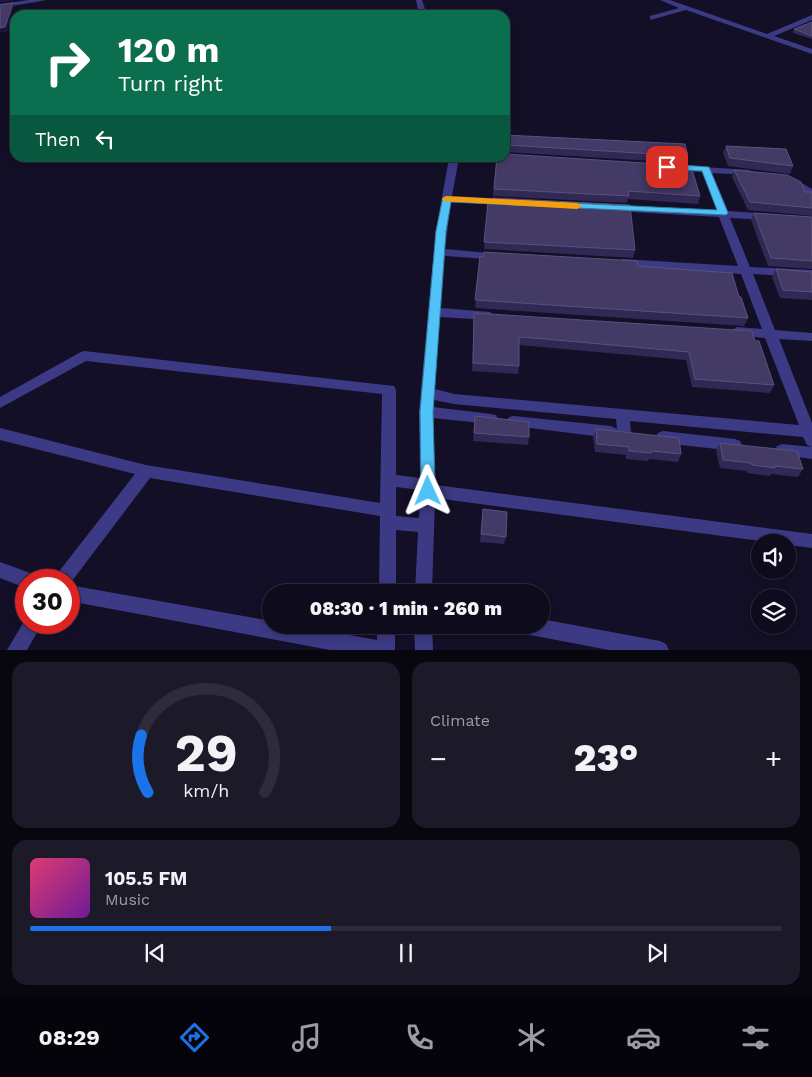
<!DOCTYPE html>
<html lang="en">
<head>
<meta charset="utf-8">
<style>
  :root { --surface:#0e0b1c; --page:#1c1929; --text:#f1f3f6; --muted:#9b9ba3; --line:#2e2b3b; --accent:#1a73e8 }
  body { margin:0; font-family:"Work Sans",sans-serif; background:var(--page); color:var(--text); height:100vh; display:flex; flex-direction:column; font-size:19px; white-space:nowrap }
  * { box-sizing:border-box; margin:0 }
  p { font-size:16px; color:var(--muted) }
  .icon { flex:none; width:28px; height:28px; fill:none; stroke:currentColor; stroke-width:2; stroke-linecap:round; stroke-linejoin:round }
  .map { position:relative; height:650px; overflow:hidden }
  .details { display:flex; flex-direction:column; gap:12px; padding:12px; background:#08060f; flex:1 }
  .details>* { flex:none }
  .top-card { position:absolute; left:10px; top:10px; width:500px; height:152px; border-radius:15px; box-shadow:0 2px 8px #0003,0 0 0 1px var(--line); background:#0b6e4f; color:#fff; overflow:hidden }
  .fabs { position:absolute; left:751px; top:534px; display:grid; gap:10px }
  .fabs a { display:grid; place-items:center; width:45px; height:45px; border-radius:50%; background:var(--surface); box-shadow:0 2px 8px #0003,0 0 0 1px var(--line); font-size:25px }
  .speed { position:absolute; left:15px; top:569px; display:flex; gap:10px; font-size:25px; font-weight:700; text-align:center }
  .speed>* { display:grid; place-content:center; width:65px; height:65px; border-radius:50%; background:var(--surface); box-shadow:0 2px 8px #0003,0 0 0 1px var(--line); line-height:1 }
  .speed .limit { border:8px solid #d22; background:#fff; color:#111 }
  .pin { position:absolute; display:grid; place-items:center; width:42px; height:42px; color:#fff; margin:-21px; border-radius:10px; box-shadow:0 2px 8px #0006 }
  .me { position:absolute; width:55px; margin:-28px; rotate:359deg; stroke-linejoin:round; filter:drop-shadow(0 0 4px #0008) }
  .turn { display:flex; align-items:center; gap:18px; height:105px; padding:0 25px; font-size:22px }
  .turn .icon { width:65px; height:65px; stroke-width:2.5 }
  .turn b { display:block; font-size:35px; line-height:42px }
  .then { display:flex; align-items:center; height:48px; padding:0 25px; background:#0003; gap:10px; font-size:19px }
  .big { font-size:38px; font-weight:800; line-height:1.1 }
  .details .tile { flex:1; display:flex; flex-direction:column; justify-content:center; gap:8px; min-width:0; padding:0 18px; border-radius:15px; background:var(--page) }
  .details .dial { align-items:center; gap:0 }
  .dial svg { height:130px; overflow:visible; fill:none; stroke:var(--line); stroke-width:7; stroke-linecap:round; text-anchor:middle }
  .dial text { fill:var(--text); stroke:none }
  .song { display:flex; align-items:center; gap:15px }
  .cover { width:60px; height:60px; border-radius:8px; background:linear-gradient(135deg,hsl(340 70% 55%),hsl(280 70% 35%)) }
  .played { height:5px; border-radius:2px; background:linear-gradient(90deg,var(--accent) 40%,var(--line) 40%) }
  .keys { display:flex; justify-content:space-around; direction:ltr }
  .heat { display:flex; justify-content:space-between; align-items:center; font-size:28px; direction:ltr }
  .details .tiles { flex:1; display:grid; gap:12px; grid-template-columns:1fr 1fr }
  .tile:last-child { grid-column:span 2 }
  .trip { position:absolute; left:262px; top:584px; width:288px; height:50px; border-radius:25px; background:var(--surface); box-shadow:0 2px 8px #0003,0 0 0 1px var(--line); font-weight:800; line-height:50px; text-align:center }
  .tab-bar { display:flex; height:80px; justify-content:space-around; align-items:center; background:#06040b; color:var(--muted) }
  .tab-bar .icon { width:35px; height:35px }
  .tab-bar .current { color:var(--accent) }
  .tab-bar b { font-size:22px; color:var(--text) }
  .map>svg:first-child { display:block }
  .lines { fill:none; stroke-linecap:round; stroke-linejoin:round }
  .street { fill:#3d3a85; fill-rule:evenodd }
  .wall { fill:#312854 }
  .shaded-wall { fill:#1d163a }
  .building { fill:#433a66; stroke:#5a527e }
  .route { fill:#4fc3f7; stroke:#337fa1 }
  .slow { fill:#f59e0b }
</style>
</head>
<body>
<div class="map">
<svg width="812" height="650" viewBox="0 0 812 650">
  <rect width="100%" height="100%" fill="#130f26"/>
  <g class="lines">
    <!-- street -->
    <g class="street">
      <path d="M29,0H47L0,8V4Z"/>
      <path d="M416,0H422L427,15H419Z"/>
      <path d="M660,0H670L767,34L812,15V20L774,36L812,49V54L686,10L650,20V16L679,8Z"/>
      <path d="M449,158H459L452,196L510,199L515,202L510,205L451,202L445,249L500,254L506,257L500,260L445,256L441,308L490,312L496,316L490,320L440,317L435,389L454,394L799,425L765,338L737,335L731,331L737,327L762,329L741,274L622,267L616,263L622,259L738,266L719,217L615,211L610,208L615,205L717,211L702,172L675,170L670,167L672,165L749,170L754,173L752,175L712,173L728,211L770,214L775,217L770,220L730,218L750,267L812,270V278L753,274L775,330L812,333V341L779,339L812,423V447L807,445L803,437L630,421L631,433L629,437L624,439L619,437L617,434L611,438L514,426L509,425L507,421L509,417L514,416L611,426L617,429L616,419L454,404L434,400L433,407L491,414L496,415L498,419L496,423L491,424L433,418L436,485L812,534V548L788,545V542H768L435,498L432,592H415L418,532L396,530V592H379L380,516L150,478L69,585L271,621V625H293L377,640V625H395V650H330L69,601V580H54L57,574L135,474L0,440V428L146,465L380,503L382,394L86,361L0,408V397L79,353L84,351L394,386L396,390V475L420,478L419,412L428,312L436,231ZM396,487L420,490L419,518L396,516Z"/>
      <path d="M789,176L812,189V196L785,181V177Z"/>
      <path d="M663,431L735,439L740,441L742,445L740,449L735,451L663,443L658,441L656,437L658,433Z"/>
      <path d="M782,444L812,447V459L777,454L775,450L777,446Z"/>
      <path d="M0,562L33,574L36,580H26V588L0,578Z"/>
      <path d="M26,618V622H43L27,650H7Z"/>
      <path d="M541,619L660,641L666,644L669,650H609L525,634L519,631L516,625H541Z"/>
      <path d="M414,625H432L433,650H415Z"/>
    </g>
  </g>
  <!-- wall -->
  <g class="wall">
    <path d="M812,22V39L793,33L794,29Z"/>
    <path d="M505,135L688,156L686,163L505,152Z"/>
    <path d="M726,146L793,166L790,174L728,166L723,153Z"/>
    <path d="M496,158L700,196L698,204L628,199L627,203L493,196Z"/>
    <path d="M734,170L805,192H812V216L748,210L732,177Z"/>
    <path d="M488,202L635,250L633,258L484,249Z"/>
    <path d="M754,213L812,217V269L768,266L751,220Z"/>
    <path d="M480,256L638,266L739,297L748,318L744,326L475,308Z"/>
    <path d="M776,269L812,272V300L780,298L772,277Z"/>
    <path d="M474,313L755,341L774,385L770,393L692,387L686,360L519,345V366L518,374L472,371Z"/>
    <path d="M475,416L529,437L528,445L473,441Z"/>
    <path d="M596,429L681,454L678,462L649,459L648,461L626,459V455L595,452L593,437Z"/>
    <path d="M720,443L803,469L798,477L771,474L770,476L747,473V471L720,468L716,451Z"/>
    <path d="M483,509L506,537L504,544L480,542Z"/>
  </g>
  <!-- shaded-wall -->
  <g class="shaded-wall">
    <path d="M0,0H16L0,3Z"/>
    <path d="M13,3L14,7L7,32H0V28Z"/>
  </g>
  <!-- building -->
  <g class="building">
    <path d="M13,3L5,27L0,28V5Z"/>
    <path d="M812,22V36L794,29Z"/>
    <path d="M505,135L685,144L688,156L506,145L505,146Z"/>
    <path d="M726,146L786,149L793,166L730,158Z"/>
    <path d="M505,154L691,166L700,196L628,191L629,196L494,189L497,158H505Z"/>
    <path d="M734,170L787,175L801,182L805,192H812V208L750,202Z"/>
    <path d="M493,198L630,205L635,250L484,242L488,202L493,203Z"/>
    <path d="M754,213L812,217V261L771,258Z"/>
    <path d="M484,252L637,261L638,266L732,273L739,297H741L748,318L475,300L480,256L483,257Z"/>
    <path d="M776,269L812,272V292L783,290Z"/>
    <path d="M474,313L752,331L755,341H759L774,385L695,379L689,352L545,339L519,337V366L473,363Z"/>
    <path d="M475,416L529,422V437L474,433Z"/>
    <path d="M596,429L679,438L681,454L651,451V453L629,451V447L597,444Z"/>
    <path d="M720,443L797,451L803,469L774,466L775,468L752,465L751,463L723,460Z"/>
    <path d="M483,509L507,512L506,537L481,534Z"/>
  </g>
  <!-- route -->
  <path class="route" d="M667,164L709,167L728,213L726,215L451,202L446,231L433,412L435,491L433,495H423L421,491L420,412L436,231L443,197L717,210L702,171L664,169L662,167Z"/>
  <!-- slow -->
  <path class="slow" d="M446,196L577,203L582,206L577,209L443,201L442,199Z"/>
</svg>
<div class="fabs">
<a><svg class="icon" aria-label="sound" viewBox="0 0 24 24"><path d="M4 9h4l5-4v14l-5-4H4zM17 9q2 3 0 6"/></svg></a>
<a><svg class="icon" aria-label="layers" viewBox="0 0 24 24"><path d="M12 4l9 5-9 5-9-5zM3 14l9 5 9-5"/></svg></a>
</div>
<div class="speed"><div class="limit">30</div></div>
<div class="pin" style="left:667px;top:167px;background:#d93025"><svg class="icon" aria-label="arrive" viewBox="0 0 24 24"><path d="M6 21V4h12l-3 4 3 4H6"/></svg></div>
<svg class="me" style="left:428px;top:491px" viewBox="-20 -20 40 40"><path d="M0-17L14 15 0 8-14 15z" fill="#4fc3f7" stroke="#fff" stroke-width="4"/></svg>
<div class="trip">08:30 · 1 min · 260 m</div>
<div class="top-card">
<div class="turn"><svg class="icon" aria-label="right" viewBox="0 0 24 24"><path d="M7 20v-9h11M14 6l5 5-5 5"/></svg><div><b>120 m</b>Turn right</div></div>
<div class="then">Then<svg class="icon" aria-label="left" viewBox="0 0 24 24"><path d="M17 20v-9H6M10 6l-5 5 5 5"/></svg></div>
</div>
</div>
<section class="details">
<div class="tiles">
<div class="tile dial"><svg viewBox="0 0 100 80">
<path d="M14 69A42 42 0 1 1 86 69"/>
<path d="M14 69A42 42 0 0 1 10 34" stroke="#1a73e8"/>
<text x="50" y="56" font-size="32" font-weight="700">29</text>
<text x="50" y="72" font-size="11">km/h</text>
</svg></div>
<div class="tile"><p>Climate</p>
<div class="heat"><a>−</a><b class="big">23°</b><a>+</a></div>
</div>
<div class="tile">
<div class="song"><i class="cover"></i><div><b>105.5 FM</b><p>Music</p></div></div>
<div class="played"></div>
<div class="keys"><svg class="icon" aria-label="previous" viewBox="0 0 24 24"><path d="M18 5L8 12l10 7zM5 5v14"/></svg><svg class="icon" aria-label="pause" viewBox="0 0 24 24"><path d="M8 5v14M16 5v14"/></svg><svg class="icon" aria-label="next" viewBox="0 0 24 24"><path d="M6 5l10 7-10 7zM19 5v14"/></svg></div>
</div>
</div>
</section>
<nav class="tab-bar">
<b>08:29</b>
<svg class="icon current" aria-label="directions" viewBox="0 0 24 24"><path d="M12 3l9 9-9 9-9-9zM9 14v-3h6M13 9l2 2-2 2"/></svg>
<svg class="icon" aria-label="music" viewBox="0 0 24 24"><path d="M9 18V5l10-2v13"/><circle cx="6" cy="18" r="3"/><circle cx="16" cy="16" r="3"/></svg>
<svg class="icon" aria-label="phone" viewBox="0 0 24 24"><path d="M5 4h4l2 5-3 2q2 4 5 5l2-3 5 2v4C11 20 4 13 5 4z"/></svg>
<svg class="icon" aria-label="climate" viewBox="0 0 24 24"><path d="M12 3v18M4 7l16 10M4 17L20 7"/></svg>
<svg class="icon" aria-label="car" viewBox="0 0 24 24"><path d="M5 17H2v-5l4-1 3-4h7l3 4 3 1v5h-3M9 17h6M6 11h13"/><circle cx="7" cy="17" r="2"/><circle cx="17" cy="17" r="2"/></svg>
<svg class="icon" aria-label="filters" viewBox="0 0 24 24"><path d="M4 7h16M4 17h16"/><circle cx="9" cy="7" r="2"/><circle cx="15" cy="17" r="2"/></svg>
</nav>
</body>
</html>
